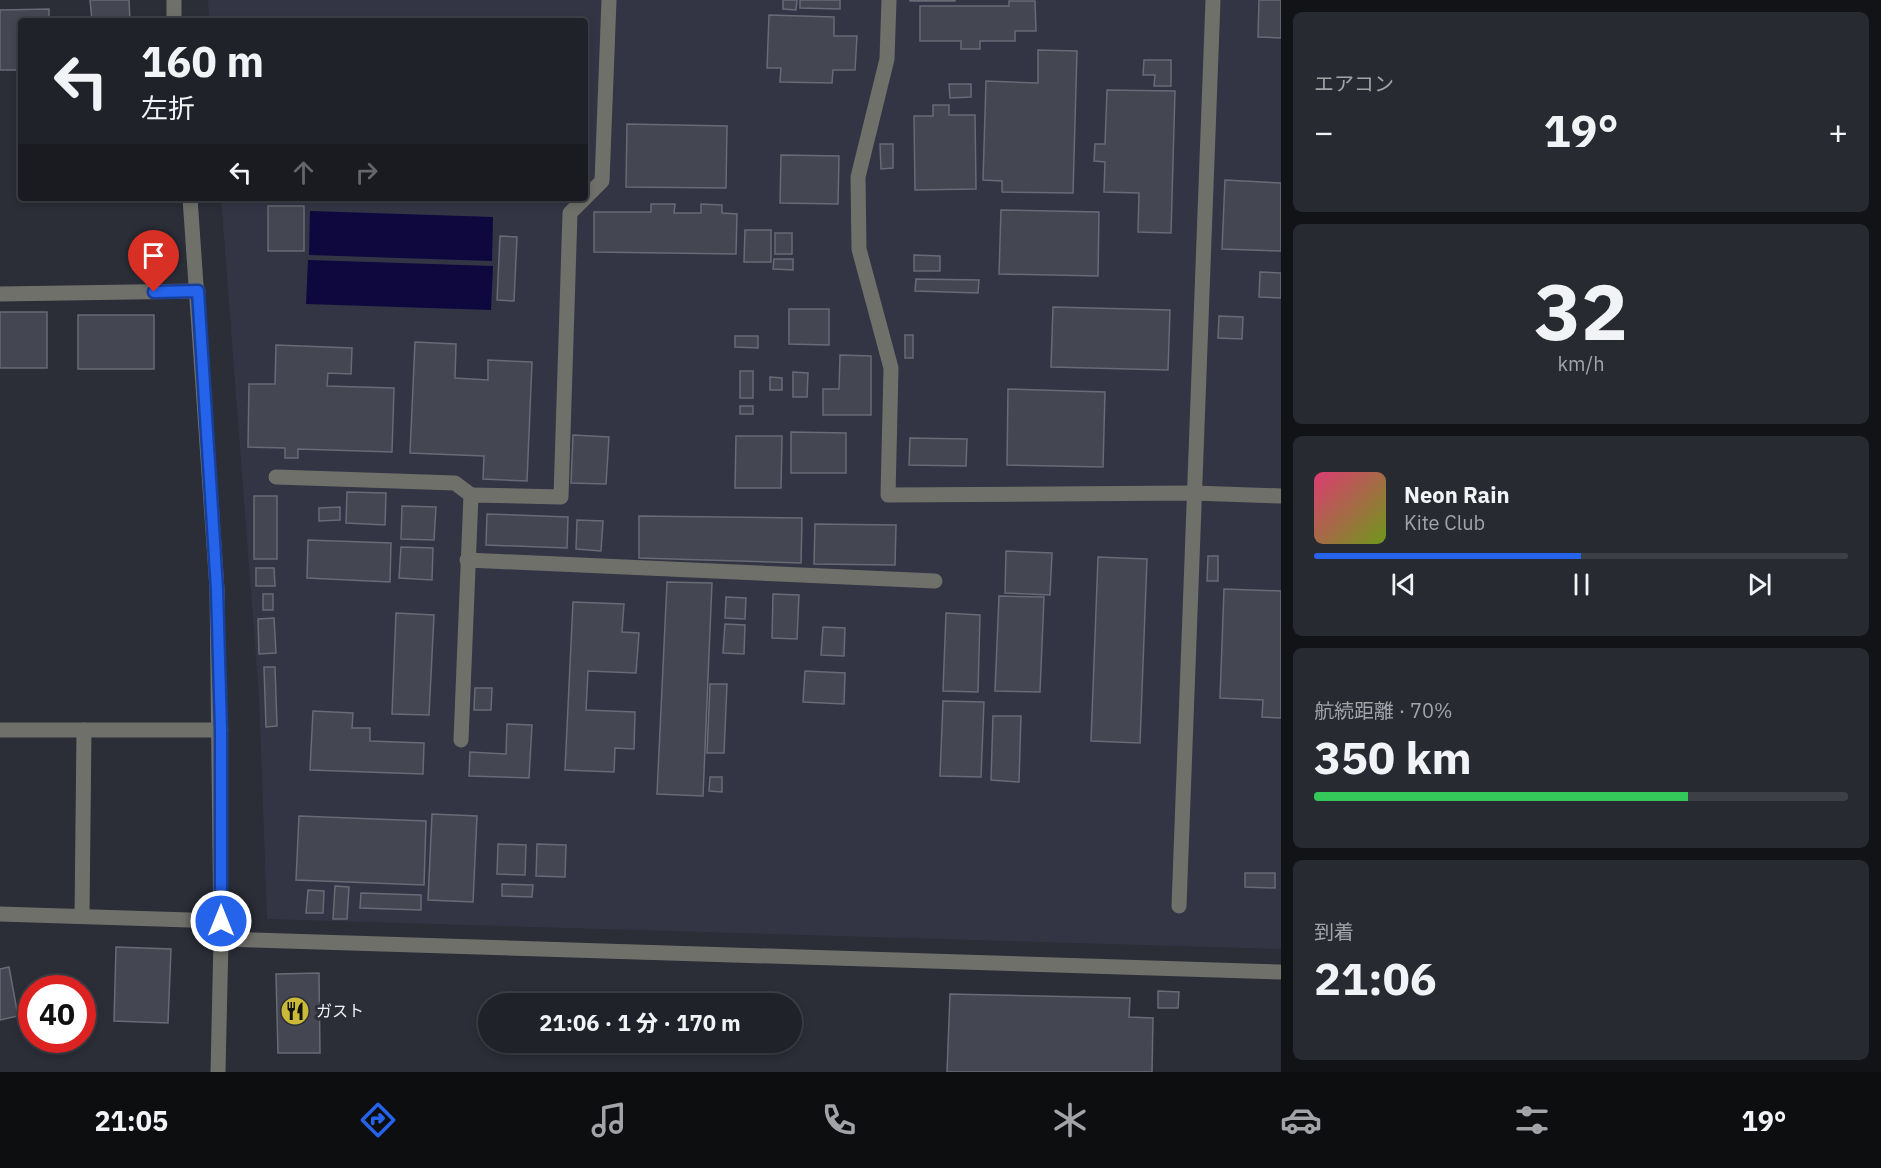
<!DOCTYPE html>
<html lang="ja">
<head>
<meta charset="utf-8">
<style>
  :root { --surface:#202229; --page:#282a31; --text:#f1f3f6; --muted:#a2a4a8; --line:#3d3f46; --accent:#2563eb }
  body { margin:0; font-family:"IBM Plex Sans","Noto Sans JP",sans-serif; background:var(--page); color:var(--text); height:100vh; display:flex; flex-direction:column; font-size:22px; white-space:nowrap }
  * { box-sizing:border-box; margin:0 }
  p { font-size:20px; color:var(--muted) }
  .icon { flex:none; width:33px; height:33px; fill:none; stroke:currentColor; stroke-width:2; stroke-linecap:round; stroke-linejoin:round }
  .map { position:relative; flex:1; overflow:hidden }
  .drawer { display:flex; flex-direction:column; gap:12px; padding:12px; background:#121317; width:600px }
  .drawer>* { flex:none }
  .top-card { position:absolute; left:18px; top:18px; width:570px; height:183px; border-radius:6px; box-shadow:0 3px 9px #0003,0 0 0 2px var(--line); background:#202229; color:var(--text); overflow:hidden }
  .speed { position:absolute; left:18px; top:975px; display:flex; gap:12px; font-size:30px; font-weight:700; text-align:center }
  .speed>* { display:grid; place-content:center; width:78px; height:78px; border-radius:50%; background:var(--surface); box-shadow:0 3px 9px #0003,0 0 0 2px var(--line); line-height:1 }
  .speed .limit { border:9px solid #d22; background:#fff; color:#111 }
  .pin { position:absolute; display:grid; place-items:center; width:51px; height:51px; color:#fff; margin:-62px -26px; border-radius:50% 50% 50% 0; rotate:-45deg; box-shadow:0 0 6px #0007 }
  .pin .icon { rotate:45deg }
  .me { position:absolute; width:66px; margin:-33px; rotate:0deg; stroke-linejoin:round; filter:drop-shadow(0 0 4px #0008) }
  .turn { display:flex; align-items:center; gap:21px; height:126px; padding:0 24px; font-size:27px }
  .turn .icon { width:78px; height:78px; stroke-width:2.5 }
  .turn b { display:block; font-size:42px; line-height:51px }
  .lanes { display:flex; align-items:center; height:57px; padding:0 24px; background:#0003; justify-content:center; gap:30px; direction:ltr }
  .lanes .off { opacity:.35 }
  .big { font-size:45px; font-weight:800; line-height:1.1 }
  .drawer .card { flex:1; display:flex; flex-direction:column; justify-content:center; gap:9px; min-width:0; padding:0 21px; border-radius:9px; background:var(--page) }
  .drawer .dial { align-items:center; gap:0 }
  .dial b { font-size:78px; line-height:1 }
  .song { display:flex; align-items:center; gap:18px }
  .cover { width:72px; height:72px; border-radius:9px; background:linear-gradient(135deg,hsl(340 70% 55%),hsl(80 70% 35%)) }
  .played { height:6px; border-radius:3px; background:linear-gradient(90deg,var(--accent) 50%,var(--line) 50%) }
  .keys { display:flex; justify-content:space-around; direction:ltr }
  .heat { display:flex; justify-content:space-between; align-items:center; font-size:33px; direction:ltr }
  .charge { height:9px; border-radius:4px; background:linear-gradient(90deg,#34c759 70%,var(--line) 0) }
  .trip { position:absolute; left:478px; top:993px; width:324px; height:60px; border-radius:30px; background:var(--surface); box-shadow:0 3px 9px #0003,0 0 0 2px var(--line); font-weight:800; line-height:60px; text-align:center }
  .dock { display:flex; height:96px; justify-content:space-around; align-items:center; background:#0d0e10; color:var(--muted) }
  .dock .icon { width:42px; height:42px }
  .dock .on { color:var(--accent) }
  .dock b { font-size:27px; color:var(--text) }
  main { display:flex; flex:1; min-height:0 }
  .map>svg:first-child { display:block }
  .built { fill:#333545 }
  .water { fill:#0f083e }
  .building { fill:#444651; stroke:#686a76; stroke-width:1.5 }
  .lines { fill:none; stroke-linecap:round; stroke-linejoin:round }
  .minor { stroke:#70706a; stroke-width:15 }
  .route-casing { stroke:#184099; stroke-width:15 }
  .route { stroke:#2563eb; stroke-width:10 }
  .labels { text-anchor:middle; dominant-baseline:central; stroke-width:6; stroke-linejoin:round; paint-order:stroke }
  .poi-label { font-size:16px; fill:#f1f2f9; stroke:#2b2d37; text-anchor:start }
</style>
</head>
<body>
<main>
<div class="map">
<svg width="1281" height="1072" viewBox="0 0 1281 1072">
  <rect width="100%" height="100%" fill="#2b2d37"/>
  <!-- built -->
  <path class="built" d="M208,0H1281V949L267,919L259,697L221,198H585V21H209Z"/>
  <!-- water -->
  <g class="water">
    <path d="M310,211L493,217L492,261L309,255Z"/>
    <path d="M308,260L493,266L491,310L306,304Z"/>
  </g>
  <!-- building -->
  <g class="building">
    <path d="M90,0H129L130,21H92Z"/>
    <path d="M783,0H797L796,10L783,9Z"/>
    <path d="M800,0H840V9L800,8Z"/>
    <rect x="910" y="0" width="45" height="1"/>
    <path d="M1259,0H1281V38L1258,37Z"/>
    <path d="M1009,1H1035L1036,31H1015V41H980V49H961V41H920V6H1009Z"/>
    <path d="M49,9V21H21V70H0V10Z"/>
    <path d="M769,15L834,17V36H857L855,70H833L832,83L780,82L781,68H767Z"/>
    <path d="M1038,50L1077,51L1073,193L1002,192V181L983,180L986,81L1038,83Z"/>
    <path d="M1144,60H1171V86H1154L1155,75H1143Z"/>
    <path d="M949,84H971V97L950,98Z"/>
    <path d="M1107,90L1175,91L1171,233L1138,232L1139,193L1104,192L1105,162L1094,161L1095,144H1105Z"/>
    <path d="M933,105H949V115H975L976,189L915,190L914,116H933Z"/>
    <path d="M627,124L727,126L726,188L626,187Z"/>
    <path d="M880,144H893V168L881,169Z"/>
    <path d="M781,155L839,156L838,204L780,203Z"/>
    <path d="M1225,180L1281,183V251L1222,249Z"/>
    <path d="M651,204H675L674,213H701V204L722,205V213L737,214L736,254L594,252V212H651Z"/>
    <rect x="268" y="206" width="36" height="45"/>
    <path d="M1001,210L1099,212L1098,276L999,274Z"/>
    <path d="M745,230H771V262H744Z"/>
    <rect x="775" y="233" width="17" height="21"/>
    <path d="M500,236L517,237L514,301L497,300Z"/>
    <path d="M914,255L940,256V271H914Z"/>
    <path d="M774,259H793V270L773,269Z"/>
    <path d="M1260,272L1281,273V298L1259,297Z"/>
    <path d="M916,279L979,280L978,293L915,291Z"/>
    <path d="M1053,307L1170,310L1168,370L1051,367Z"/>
    <path d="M789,309H829V345L789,344Z"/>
    <rect x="0" y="312" width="47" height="56"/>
    <rect x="78" y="315" width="76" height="54"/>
    <path d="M1219,316L1243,317L1242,339L1218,338Z"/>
    <rect x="905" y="335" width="8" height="23"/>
    <path d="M735,336H758V348L735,347Z"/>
    <path d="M415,342L456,344L455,378L488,380V360L532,362L527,481L483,479L484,456L410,453Z"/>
    <path d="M276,345L352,348L351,374L328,373L327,386L394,388L392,452L298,449V458H285V448L248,447L249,384H275Z"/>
    <path d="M840,355L871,356V415H823V389H839Z"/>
    <rect x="740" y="371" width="13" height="27"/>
    <path d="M793,372L808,373L807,397H793Z"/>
    <path d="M770,377L782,378V390H770Z"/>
    <path d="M1008,389L1105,392L1103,467L1007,465Z"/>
    <rect x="740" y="406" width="13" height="8"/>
    <path d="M791,432L846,433V473H791Z"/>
    <path d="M573,435L609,437L606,484L571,483Z"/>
    <path d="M736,436H782L781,488H735Z"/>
    <path d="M910,438L967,439L966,466L909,465Z"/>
    <path d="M347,492L386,493L385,525L346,523Z"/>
    <rect x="254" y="496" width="23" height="63"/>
    <path d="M402,506L436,507L434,540L401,539Z"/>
    <path d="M340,507V520L319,521V508Z"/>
    <path d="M487,514L568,517L567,548L486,545Z"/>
    <path d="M639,516L802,518L801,563L639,558Z"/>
    <path d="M577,520L603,521L601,551L576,549Z"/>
    <path d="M815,524L896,525L895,565L814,564Z"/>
    <path d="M308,540L391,543L390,582L307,578Z"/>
    <path d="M401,547L433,548L432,580L399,578Z"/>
    <path d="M1006,551L1052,553L1050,595L1005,593Z"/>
    <path d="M1208,556H1218V581H1207Z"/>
    <path d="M1098,557L1147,559L1140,743L1091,741Z"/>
    <path d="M256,568H274L275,586H256Z"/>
    <path d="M667,582L712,583L703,796L657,794Z"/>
    <path d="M1224,589L1281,591V718L1262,717L1263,700L1220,698Z"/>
    <rect x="263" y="594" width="10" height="16"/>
    <path d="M773,594L799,595L797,639L772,638Z"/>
    <path d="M999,596L1044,597L1040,692L995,691Z"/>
    <path d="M726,597L746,598L745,619L725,618Z"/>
    <path d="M573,602L624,604L622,632L639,633L636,673L588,671L586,710L635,712L634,749L615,748L614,772L565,770Z"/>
    <path d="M396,613L434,615L429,715L392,714Z"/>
    <path d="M946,613L980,615L978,692L943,691Z"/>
    <path d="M274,618L276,653L259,654L258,619Z"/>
    <path d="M725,624L745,625L744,654L723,653Z"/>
    <path d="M823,627L845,628L844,656L821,655Z"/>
    <path d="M264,667H275L277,726L266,727Z"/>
    <path d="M805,671L845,673L844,704L803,702Z"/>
    <path d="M710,684H727L724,753H707Z"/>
    <path d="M475,688H492L491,710H474Z"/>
    <path d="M943,701L984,702L981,777L940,776Z"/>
    <path d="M313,711L353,713L352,728H370V741L424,743L423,774L310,770Z"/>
    <path d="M993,716H1021L1019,782L991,780Z"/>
    <path d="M507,724L532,725L529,778L469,776L470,752L506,754Z"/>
    <path d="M710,777H722V792L709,791Z"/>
    <path d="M432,814L477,816L473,902L428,900Z"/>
    <path d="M299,816L426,821L424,885L296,880Z"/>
    <path d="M498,844L526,845L525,875L497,874Z"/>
    <path d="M537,844L566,845L565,877L536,876Z"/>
    <path d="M1245,873H1275V888L1245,887Z"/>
    <path d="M502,884L533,885L532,897L502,896Z"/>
    <path d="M335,886L349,887L347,919H333Z"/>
    <path d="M308,890L324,891L323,913H306Z"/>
    <path d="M361,893L421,895V910L360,908Z"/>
    <path d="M116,947L171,949L168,1023L114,1021Z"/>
    <path d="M9,967L18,1016L0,1020V969Z"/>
    <path d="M319,973L320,1053H278L276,974Z"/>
    <path d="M1158,991L1179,992L1178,1008H1158Z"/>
    <path d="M950,994L1130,998L1129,1017L1153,1018L1152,1072H947Z"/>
  </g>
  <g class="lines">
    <!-- minor -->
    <g class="minor">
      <path d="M174,0V21"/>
      <path d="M889,0L887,59L858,177L859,249L891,368L888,495L1193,493L1281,496"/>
      <path d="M190,198L217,589L221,939L218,1072"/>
      <path d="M585,198L602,181L609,0"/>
      <path d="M0,294L198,291"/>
      <path d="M276,477L455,483L471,495"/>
      <path d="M467,560L935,581"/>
      <path d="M0,730H221"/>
      <path d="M461,740L471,495L561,497L570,213L585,198"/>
      <path d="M1179,906L1213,0"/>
      <path d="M0,914L221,921"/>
      <path d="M82,916L84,730"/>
      <path d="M221,939L1281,972"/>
    </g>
  </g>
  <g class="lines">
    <!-- route casing -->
    <g class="route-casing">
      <path id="route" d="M154,292L198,291L217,589L221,730V921"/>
    </g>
    <!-- route -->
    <use href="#route" class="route"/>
  </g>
  <!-- icons -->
  <defs>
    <g id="restaurant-disc" transform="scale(1.5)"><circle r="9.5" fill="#cbba39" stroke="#2b2d37"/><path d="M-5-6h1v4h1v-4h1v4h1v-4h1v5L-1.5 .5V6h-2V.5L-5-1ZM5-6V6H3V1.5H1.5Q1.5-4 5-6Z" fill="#111"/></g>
  </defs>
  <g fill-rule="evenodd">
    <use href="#restaurant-disc" x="295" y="1011"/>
  </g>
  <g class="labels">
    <!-- poi labels -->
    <g class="poi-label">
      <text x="316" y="1011">ガスト</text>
    </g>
  </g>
</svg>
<div class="speed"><div class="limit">40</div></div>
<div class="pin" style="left:154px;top:292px;background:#d93025"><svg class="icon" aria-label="arrive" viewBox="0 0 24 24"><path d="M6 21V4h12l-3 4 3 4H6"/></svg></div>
<svg class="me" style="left:221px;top:921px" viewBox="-20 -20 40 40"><circle r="17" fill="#2563eb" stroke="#fff" stroke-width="3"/><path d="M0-11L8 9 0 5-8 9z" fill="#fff"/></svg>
<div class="trip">21:06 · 1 分 · 170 m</div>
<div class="top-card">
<div class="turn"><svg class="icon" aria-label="left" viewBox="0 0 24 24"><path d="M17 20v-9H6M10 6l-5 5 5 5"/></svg><div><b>160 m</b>左折</div></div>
<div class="lanes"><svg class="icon" aria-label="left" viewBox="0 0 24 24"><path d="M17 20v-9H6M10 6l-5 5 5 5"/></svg><svg class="icon off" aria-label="ahead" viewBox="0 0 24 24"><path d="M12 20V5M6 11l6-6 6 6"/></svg><svg class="icon off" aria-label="right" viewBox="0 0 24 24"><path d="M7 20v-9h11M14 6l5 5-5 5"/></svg></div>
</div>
</div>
<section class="drawer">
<div class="card"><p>エアコン</p>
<div class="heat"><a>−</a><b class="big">19°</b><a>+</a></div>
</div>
<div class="card dial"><b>32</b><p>km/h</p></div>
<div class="card">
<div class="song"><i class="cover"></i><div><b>Neon Rain</b><p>Kite Club</p></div></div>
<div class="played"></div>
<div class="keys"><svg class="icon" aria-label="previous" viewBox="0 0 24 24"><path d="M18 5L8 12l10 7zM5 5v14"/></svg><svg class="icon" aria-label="pause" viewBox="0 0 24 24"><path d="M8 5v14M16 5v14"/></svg><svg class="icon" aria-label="next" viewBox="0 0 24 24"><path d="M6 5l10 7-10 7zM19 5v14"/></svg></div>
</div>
<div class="card"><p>航続距離 · 70%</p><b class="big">350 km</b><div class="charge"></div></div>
<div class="card"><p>到着</p><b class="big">21:06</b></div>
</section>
</main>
<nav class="dock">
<b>21:05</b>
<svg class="icon on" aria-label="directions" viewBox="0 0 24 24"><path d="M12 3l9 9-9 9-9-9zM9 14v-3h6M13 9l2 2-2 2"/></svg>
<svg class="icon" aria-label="music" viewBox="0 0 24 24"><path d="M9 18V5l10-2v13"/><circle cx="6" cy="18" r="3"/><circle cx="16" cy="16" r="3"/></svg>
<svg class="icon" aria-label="phone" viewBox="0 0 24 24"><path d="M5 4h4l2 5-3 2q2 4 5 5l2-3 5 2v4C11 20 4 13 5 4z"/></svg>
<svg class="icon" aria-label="climate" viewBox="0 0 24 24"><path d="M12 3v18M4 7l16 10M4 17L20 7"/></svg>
<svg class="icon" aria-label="car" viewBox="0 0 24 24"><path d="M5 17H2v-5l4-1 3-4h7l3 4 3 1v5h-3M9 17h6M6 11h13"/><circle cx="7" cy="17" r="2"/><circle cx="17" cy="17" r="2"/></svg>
<svg class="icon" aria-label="filters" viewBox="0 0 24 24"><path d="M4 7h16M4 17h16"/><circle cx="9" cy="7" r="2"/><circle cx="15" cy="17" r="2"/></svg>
<b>19°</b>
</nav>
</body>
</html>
